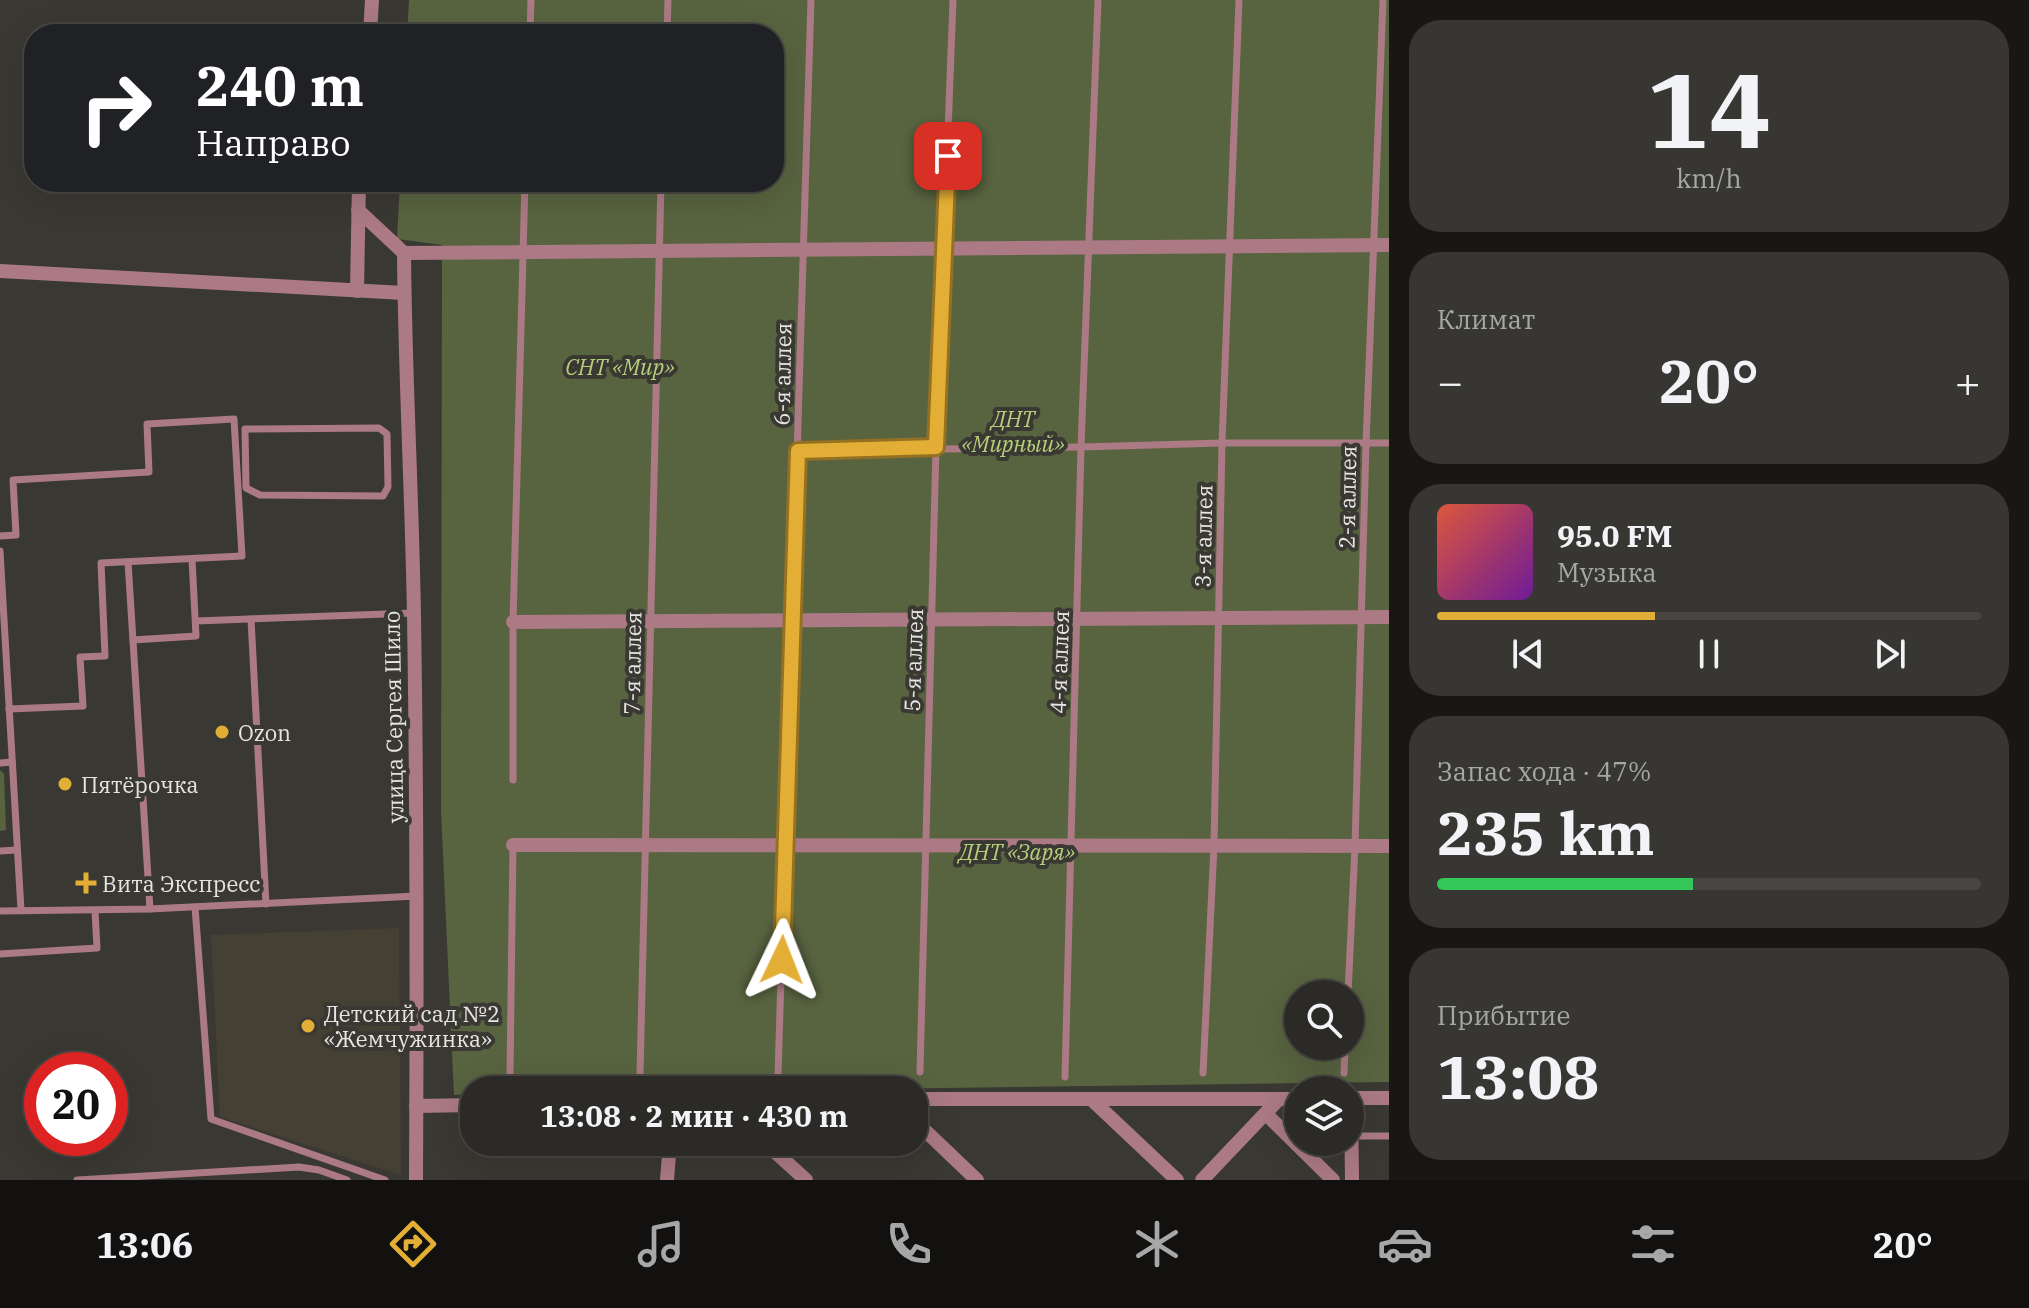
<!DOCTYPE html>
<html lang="ru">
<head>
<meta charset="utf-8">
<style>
  :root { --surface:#2c2a26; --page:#383632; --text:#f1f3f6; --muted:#a6a7a7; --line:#484643; --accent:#e3ae35 }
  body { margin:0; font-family:"IBM Plex Serif",serif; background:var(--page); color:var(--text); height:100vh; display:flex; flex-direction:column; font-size:30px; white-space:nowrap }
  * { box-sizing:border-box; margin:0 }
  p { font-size:26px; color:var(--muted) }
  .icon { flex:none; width:44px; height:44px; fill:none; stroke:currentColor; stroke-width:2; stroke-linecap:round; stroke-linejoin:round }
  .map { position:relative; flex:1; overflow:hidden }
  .details { display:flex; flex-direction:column; gap:20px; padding:20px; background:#181715; width:640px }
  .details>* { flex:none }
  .hud { position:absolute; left:24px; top:24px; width:760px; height:168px; border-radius:32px; box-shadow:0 8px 32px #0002,0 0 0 2px var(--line); background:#202124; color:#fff; overflow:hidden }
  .buttons { position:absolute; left:1284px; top:980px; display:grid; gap:16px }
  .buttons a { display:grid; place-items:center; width:80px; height:80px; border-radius:50%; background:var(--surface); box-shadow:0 8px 32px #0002,0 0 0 2px var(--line); font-size:40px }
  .speed { position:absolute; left:24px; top:1052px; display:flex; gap:16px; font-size:40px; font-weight:700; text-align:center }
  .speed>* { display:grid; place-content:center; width:104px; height:104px; border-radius:50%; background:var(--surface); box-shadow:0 8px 32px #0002,0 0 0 2px var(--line); line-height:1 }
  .speed .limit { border:12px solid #d22; background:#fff; color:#111 }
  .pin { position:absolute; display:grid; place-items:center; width:68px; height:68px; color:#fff; margin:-34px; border-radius:16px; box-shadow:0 4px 12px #0006 }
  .me { position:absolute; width:88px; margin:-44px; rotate:2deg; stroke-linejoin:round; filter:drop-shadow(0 0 6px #0008) }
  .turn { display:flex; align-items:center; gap:28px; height:168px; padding:0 40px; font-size:36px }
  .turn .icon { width:104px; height:104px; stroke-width:2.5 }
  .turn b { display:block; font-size:56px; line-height:68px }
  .big { font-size:60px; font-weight:700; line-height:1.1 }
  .details .widget { flex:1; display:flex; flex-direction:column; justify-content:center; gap:12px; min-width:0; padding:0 28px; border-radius:32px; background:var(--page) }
  .details .dial { align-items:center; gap:0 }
  .dial b { font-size:104px; line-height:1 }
  .song { display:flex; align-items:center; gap:24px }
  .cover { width:96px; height:96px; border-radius:12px; background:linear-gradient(135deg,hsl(10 70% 55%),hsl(280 70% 35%)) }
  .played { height:8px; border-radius:4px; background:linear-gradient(90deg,var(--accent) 40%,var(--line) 40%) }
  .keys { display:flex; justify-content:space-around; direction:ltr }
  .heat { display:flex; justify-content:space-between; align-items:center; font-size:44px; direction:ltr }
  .charge { height:12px; border-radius:6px; background:linear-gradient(90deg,#34c759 47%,var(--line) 0) }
  .trip { position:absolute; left:460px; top:1076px; width:468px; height:80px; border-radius:32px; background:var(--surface); box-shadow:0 8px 32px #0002,0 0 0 2px var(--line); font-weight:700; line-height:80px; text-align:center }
  .menu { display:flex; height:128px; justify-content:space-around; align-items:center; background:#12110f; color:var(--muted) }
  .menu .icon { width:56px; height:56px }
  .menu .selected { color:var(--accent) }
  .menu b { font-size:36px; color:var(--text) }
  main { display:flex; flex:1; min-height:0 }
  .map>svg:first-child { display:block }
  .built { fill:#444034 }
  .green { fill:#586340; fill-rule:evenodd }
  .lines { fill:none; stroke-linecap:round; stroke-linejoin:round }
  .service { stroke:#ab7a84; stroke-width:7 }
  .minor { stroke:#ab7a84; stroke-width:14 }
  .route-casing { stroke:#947122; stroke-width:20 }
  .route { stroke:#e3ae35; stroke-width:14 }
  .poi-dot { fill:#e3ae35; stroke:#3a3832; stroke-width:3 }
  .labels { text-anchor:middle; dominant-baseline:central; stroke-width:8; stroke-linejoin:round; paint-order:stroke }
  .park-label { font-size:22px; font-style:italic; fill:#b6ce7b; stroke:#3a3832 }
  .street-label { font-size:22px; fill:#e6e5e2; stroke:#3a3832 }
  .poi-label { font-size:22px; fill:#e6e5e2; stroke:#3a3832; text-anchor:start }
</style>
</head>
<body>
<main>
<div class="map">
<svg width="1389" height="1180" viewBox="0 0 1389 1180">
  <rect width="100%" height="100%" fill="#3a3832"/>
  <!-- built -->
  <path class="built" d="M399,928L401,1175L220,1117L211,935Z"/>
  <!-- green -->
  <g class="green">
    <path d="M409,0H1389V1082L794,1090H474V1094L454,1095L441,811L442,245L397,239L400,182H774V34H407ZM1298,994H1350V1046H1298Z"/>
    <path d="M0,770L4,774L6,830L0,831Z"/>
  </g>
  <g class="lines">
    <!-- service -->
    <g class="service">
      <path d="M530,34L531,0"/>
      <path d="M667,34L668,0"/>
      <path d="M379,428L387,434L388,487L383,496L260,495L246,488L245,429Z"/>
      <path d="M798,451L1081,447L1222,443H1389"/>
      <path d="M0,536L16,535L13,480L149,472L147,424L234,419L242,556L101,563L105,656L80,657L83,706L9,709"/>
      <path d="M0,551L21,910"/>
      <path d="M128,562L150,909"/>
      <path d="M251,619L266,904"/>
      <path d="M196,621L414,613"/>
      <path d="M133,640L196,636L192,559"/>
      <path d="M0,763L12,762"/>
      <path d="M513,780V622L525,182"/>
      <path d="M0,851L17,850"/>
      <path d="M195,907L211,1119L385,1180"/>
      <path d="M0,911L150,909L417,896"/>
      <path d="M0,954L97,948L95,911"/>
      <path d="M1348,994L1355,846L1366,444L1383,0"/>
      <path d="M920,1072L936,447L953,0"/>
      <path d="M1203,1073L1214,846L1222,443L1239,0"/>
      <path d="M1344,1073L1345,1046"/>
      <path d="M510,1075L513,845"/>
      <path d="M640,1075L661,182"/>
      <path d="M778,1075L811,0"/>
      <path d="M1065,1077L1081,447L1098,0"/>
      <path d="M1351,1136H1389"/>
      <path d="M77,1180L299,1167L319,1170L347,1180"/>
    </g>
    <!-- minor -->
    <g class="minor">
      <path d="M370,34L372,0"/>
      <path d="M358,210L404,253L1389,245"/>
      <path d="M404,253C405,374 412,495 414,616C417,804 417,992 416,1180"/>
      <path d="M0,271L404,293"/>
      <path d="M357,291L359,182"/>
      <path d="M513,622L1389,617"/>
      <path d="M513,845L1389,846"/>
      <path d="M1350,1098H1389"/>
      <path d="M1351,1098L1352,1180"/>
      <path d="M914,1099H1298"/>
      <path d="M1091,1099L1177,1180"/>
      <path d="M416,1106L474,1105"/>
      <path d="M1266,1114L1333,1180"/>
      <path d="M914,1120L977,1180"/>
      <path d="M768,1142L772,1149L806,1180"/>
      <path d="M667,1180L670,1142"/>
      <path d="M1202,1180L1279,1099"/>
    </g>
  </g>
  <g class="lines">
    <!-- route casing -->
    <g class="route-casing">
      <path id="route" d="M782,960L798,451L936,447L948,156"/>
    </g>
    <!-- route -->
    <use href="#route" class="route"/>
  </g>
  <!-- markers -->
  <g class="poi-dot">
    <circle cx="222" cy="732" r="8"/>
    <circle cx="65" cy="784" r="8"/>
    <path d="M82 871h8v8h8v8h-8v8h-8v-8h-8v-8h8z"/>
    <circle cx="308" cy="1026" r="8"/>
  </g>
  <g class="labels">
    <!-- park labels -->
    <g class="park-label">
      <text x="620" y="366">СНТ «Мир»</text>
      <text x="1013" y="418">ДНТ<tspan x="1013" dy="25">«Мирный»</tspan></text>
      <text x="1017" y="851">ДНТ «Заря»</text>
    </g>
    <!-- street labels -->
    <g class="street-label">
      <text transform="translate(782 374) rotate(-89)">6-я аллея</text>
      <text transform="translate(1347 497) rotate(-89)">2-я аллея</text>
      <text transform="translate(1203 536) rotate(-89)">3-я аллея</text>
      <text transform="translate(913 660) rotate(-88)">5-я аллея</text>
      <text transform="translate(1059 662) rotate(-88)">4-я аллея</text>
      <text transform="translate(632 663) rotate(-89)">7-я аллея</text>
      <text transform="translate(393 717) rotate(-91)">улица Сергея Шило</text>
    </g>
    <!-- poi labels -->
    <g class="poi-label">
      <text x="238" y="732">Ozon</text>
      <text x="81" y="784">Пятёрочка</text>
      <text x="102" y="883">Вита Экспресс</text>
      <text x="324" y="1013">Детский сад №2<tspan x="324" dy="25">«Жемчужинка»</tspan></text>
    </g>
  </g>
</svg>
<div class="buttons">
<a><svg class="icon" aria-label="search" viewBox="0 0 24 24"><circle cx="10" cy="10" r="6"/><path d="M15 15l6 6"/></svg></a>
<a><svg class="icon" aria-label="layers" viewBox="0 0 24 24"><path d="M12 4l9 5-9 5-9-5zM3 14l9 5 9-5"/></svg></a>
</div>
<div class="speed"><div class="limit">20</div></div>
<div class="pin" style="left:948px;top:156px;background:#d93025"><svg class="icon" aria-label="arrive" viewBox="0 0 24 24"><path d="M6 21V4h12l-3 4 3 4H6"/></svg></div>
<svg class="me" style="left:782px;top:960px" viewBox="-20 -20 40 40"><path d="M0-17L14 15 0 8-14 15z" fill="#e3ae35" stroke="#fff" stroke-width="4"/></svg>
<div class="trip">13:08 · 2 мин · 430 m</div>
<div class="hud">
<div class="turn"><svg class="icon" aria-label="right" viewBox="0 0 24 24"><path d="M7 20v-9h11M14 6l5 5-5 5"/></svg><div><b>240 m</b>Направо</div></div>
</div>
</div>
<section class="details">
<div class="widget dial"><b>14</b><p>km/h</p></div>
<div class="widget"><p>Климат</p>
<div class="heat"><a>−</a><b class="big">20°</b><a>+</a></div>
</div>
<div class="widget">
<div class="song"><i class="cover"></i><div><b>95.0 FM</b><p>Музыка</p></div></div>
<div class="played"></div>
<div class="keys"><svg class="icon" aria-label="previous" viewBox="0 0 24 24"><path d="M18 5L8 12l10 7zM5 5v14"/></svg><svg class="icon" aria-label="pause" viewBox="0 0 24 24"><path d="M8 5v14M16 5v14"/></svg><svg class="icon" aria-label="next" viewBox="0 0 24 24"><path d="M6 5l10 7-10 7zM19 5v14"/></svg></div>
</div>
<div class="widget"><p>Запас хода · 47%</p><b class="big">235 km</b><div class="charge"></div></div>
<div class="widget"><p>Прибытие</p><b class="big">13:08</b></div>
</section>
</main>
<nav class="menu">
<b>13:06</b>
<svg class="icon selected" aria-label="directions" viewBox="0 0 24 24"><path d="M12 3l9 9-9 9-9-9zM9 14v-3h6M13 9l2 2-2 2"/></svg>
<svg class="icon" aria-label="music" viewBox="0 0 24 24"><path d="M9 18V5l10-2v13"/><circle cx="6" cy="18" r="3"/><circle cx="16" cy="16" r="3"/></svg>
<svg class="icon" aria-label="phone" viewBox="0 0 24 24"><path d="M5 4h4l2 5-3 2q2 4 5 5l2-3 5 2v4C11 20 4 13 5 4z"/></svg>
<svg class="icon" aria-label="climate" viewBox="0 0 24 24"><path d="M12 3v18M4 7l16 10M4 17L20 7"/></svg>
<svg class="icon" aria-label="car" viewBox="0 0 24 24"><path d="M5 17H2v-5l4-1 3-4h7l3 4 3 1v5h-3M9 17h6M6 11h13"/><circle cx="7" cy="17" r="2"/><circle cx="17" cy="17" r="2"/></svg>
<svg class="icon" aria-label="filters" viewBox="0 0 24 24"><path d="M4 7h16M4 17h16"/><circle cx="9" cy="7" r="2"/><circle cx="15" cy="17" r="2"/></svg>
<b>20°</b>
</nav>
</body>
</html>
